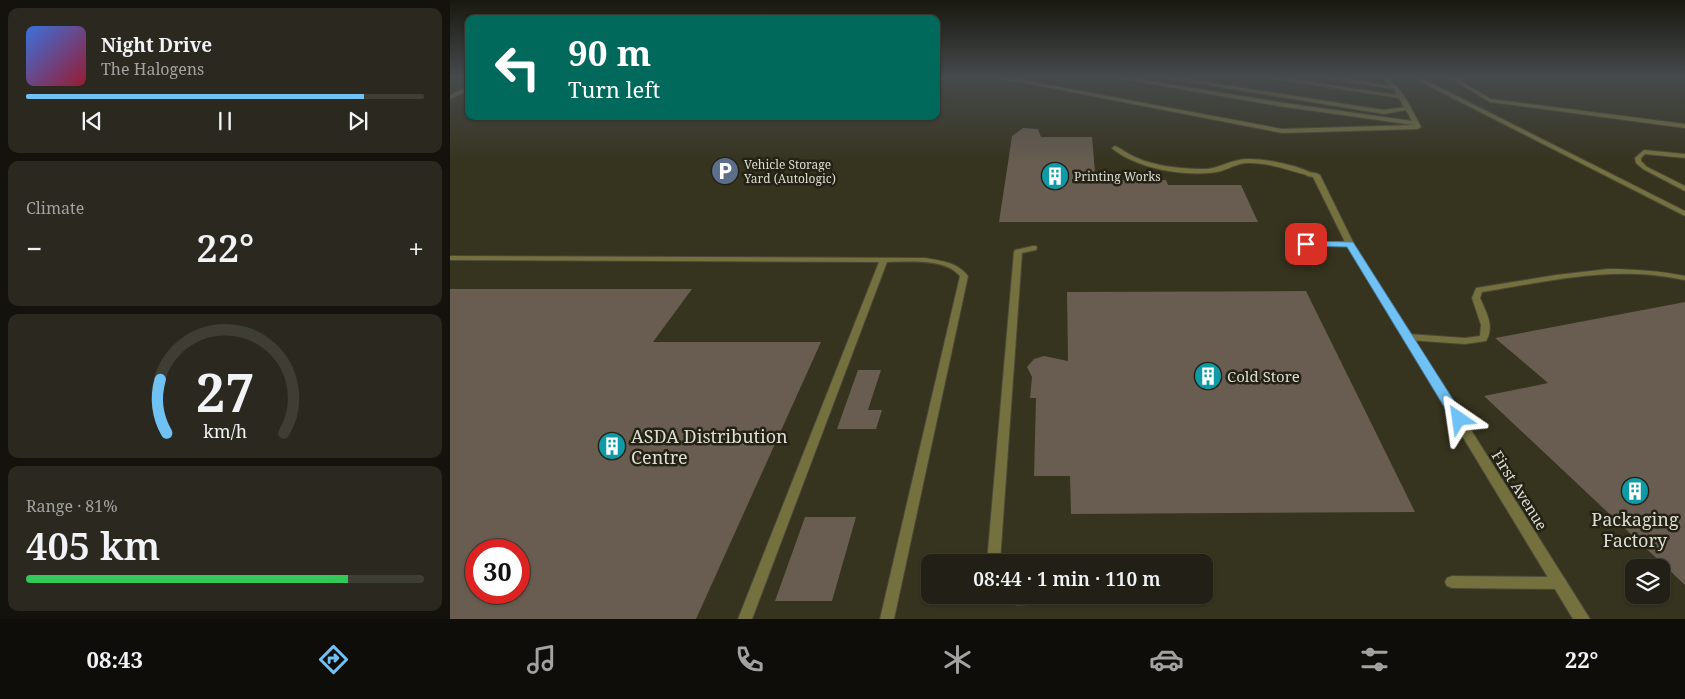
<!DOCTYPE html>
<html lang="en">
<head>
<meta charset="utf-8">
<style>
  :root { --surface:#222016; --page:#2a281f; --text:#f1f3f6; --muted:#a2a3a1; --line:#3f3e35; --accent:#70c1f4 }
  body { margin:0; font-family:"Noto Serif",serif; background:var(--page); color:var(--text); height:100vh; display:flex; flex-direction:column; font-size:19px; white-space:nowrap }
  * { box-sizing:border-box; margin:0 }
  p { font-size:16px; color:var(--muted) }
  .icon { flex:none; width:28px; height:28px; fill:none; stroke:currentColor; stroke-width:2; stroke-linecap:round; stroke-linejoin:round }
  .map { position:relative; flex:1; overflow:hidden }
  .side { display:flex; flex-direction:column; gap:8px; padding:8px; background:#13120c; width:450px }
  .side>* { flex:none }
  .hud { position:absolute; left:15px; top:15px; width:475px; height:105px; border-radius:10px; box-shadow:0 1px 4px #0004,0 0 0 1px var(--line); background:#00695c; color:#fff; overflow:hidden }
  .controls { position:absolute; left:1175px; top:559px; display:grid; gap:10px }
  .controls a { display:grid; place-items:center; width:45px; height:45px; border-radius:10px; background:var(--surface); box-shadow:0 1px 4px #0004,0 0 0 1px var(--line); font-size:25px }
  .speed { position:absolute; left:15px; top:539px; display:flex; gap:10px; font-size:25px; font-weight:700; text-align:center }
  .speed>* { display:grid; place-content:center; width:65px; height:65px; border-radius:50%; background:var(--surface); box-shadow:0 1px 4px #0004,0 0 0 1px var(--line); line-height:1 }
  .speed .limit { border:8px solid #d22; background:#fff; color:#111 }
  .pin { position:absolute; display:grid; place-items:center; width:42px; height:42px; color:#fff; margin:-21px; border-radius:10px; box-shadow:0 2px 8px #0006 }
  .me { position:absolute; width:55px; margin:-28px; rotate:328deg; stroke-linejoin:round; filter:drop-shadow(0 0 4px #0008) }
  .turn { display:flex; align-items:center; gap:18px; height:105px; padding:0 20px; font-size:22px }
  .turn .icon { width:65px; height:65px; stroke-width:2.5 }
  .turn b { display:block; font-size:35px; line-height:42px }
  .big { font-size:38px; font-weight:600; line-height:1.1 }
  .side .widget { flex:1; display:flex; flex-direction:column; justify-content:center; gap:8px; min-width:0; padding:0 18px; border-radius:10px; background:var(--page) }
  .side .dial { align-items:center; gap:0 }
  .dial svg { height:130px; overflow:visible; fill:none; stroke:var(--line); stroke-width:7; stroke-linecap:round; text-anchor:middle }
  .dial text { fill:var(--text); stroke:none }
  .song { display:flex; align-items:center; gap:15px }
  .cover { width:60px; height:60px; border-radius:8px; background:linear-gradient(135deg,hsl(220 70% 55%),hsl(350 70% 35%)) }
  .played { height:5px; border-radius:2px; background:linear-gradient(90deg,var(--accent) 85%,var(--line) 85%) }
  .keys { display:flex; justify-content:space-around; direction:ltr }
  .heat { display:flex; justify-content:space-between; align-items:center; font-size:28px; direction:ltr }
  .charge { height:8px; border-radius:4px; background:linear-gradient(90deg,#34c759 81%,var(--line) 0) }
  .trip { position:absolute; left:471px; top:554px; width:292px; height:50px; border-radius:10px; background:var(--surface); box-shadow:0 1px 4px #0004,0 0 0 1px var(--line); font-weight:600; line-height:50px; text-align:center }
  .tab-bar { display:flex; height:80px; justify-content:space-around; align-items:center; background:#0e0d09; color:var(--muted) }
  .tab-bar .icon { width:35px; height:35px }
  .tab-bar .active { color:var(--accent) }
  .tab-bar b { font-size:22px; color:var(--text) }
  main { display:flex; flex:1; min-height:0 }
  .map>svg:first-child { display:block }
  .built { fill:#36331e; fill-rule:evenodd }
  .building { fill:#685d50; fill-rule:evenodd }
  .lines { fill:none; stroke-linecap:round; stroke-linejoin:round }
  .lane-casing { stroke:#4a483a; stroke-width:2 }
  .street-casing { stroke:#4a483a; stroke-width:2 }
  .lane { fill:#75713f; fill-rule:evenodd }
  .street { fill:#75713f; fill-rule:evenodd }
  .route { fill:#70c1f4; stroke:#497d9f }
  .labels { text-anchor:middle; dominant-baseline:central; stroke-width:5; stroke-linejoin:round; paint-order:stroke }
  .far-poi-label { font-size:12px; fill:#dfded5; stroke:#242214; text-anchor:start }
  .poi-label { font-size:15px; fill:#dfded5; stroke:#242214; text-anchor:start }
  .street-label { font-size:15px; fill:#dfded5; stroke:#242214 }
  .near-poi-label { font-size:18px; fill:#dfded5; stroke:#242214; text-anchor:start }
</style>
</head>
<body>
<main>
<section class="side">
<div class="widget">
<div class="song"><i class="cover"></i><div><b>Night Drive</b><p>The Halogens</p></div></div>
<div class="played"></div>
<div class="keys"><svg class="icon" aria-label="previous" viewBox="0 0 24 24"><path d="M18 5L8 12l10 7zM5 5v14"/></svg><svg class="icon" aria-label="pause" viewBox="0 0 24 24"><path d="M8 5v14M16 5v14"/></svg><svg class="icon" aria-label="next" viewBox="0 0 24 24"><path d="M6 5l10 7-10 7zM19 5v14"/></svg></div>
</div>
<div class="widget"><p>Climate</p>
<div class="heat"><a>−</a><b class="big">22°</b><a>+</a></div>
</div>
<div class="widget dial"><svg viewBox="0 0 100 80">
<path d="M14 69A42 42 0 1 1 86 69"/>
<path d="M14 69A42 42 0 0 1 10 36" stroke="#70c1f4"/>
<text x="50" y="56" font-size="32" font-weight="700">27</text>
<text x="50" y="72" font-size="11">km/h</text>
</svg></div>
<div class="widget"><p>Range · 81%</p><b class="big">405 km</b><div class="charge"></div></div>
</section>
<div class="map">
<svg width="1235" height="619" viewBox="0 0 1235 619">
  <rect width="100%" height="100%" fill="#2e2b1d"/>
  <!-- built -->
  <path class="built" d="M0,77H19V116H486V77H1235V619H0ZM26,550H69V592H26ZM480,562H755V595H480ZM1184,568H1211V595H1184Z"/>
  <!-- building -->
  <g class="building">
    <path d="M573,128L588,129L591,137H642L645,172H654L655,180H716L718,185H791L808,222H549L562,136Z"/>
    <path d="M0,289H242L203,342H371L246,619H0ZM26,550H69V592H26Z"/>
    <path d="M856,291L965,512L621,514L620,476H584L586,398H580L582,377L577,367L584,359L594,356L618,361L617,292Z"/>
    <path d="M1235,302V585L1034,396L1098,383L1045,338Z"/>
    <path d="M408,370H431L418,410H432L426,429H387Z"/>
    <path d="M355,517H406L382,601H325Z"/>
  </g>
  <g class="lines">
    <!-- lane casing -->
    <g class="lane-casing">
      <g id="lane">
        <path d="M544,77H556L832,129L964,125L828,106L662,77H675L828,102L962,121L956,110L934,114L709,77H723L934,110L954,107L949,98L812,77H827L947,95L944,89L868,77H883L940,86L930,77C948,77 963,112 971,127L968,129L832,133Z"/>
        <path d="M998,77H1004L1041,99L1235,124V128L1040,102Z"/>
        <path d="M665,146C672,149 678,154 685,157C706,167 733,169 756,169C769,168 777,162 789,160C805,156 850,165 863,174L860,176C840,171 821,163 800,163C787,162 778,170 767,172C735,177 688,169 663,149L662,148Z"/>
        <path d="M1194,150L1235,154V158L1195,154L1191,158V161L1197,167L1235,186V191L1193,169L1186,163L1185,158Z"/>
        <path d="M853,242H900L904,244L900,246H853L852,244Z"/>
        <path d="M583,246H586L587,248L586,250L572,253L550,562H537L564,252L565,250Z"/>
        <path d="M0,256L475,258C492,261 507,262 518,276L444,619H430L510,276C495,258 458,262 437,262L302,619H288L429,262L0,260Z"/>
        <path d="M1158,269C1185,269 1209,271 1235,276V280C1218,277 1202,274 1185,274C1134,272 1083,284 1032,292L1030,298C1036,312 1045,326 1036,341L1015,344L958,340L953,337L958,334L1015,338L1030,336L1031,325L1022,298L1026,288L1106,275Z"/>
        <path d="M1002,576L1110,577L1115,579L1117,583L1115,587L1110,589L1002,588L997,586L995,582L997,578Z"/>
        <path d="M554,595H626L624,599L619,601L567,605L556,599Z"/>
      </g>
    </g>
    <!-- street casing -->
    <g class="street-casing">
      <g id="street">
        <path d="M961,77H969L1235,211V216Z"/>
        <path d="M19,86V90L0,99V95Z"/>
        <path d="M857,172L866,173L870,175L904,244L1140,619H1123L896,244L863,177L857,176Z"/>
      </g>
    </g>
    <!-- lane -->
    <use href="#lane" class="lane"/>
    <!-- street -->
    <use href="#street" class="street"/>
  </g>
  <!-- sky -->
  <linearGradient id="sky" x2="0" y2="1"><stop stop-color="#191810"/><stop offset="0.47" stop-color="#464a4c"/><stop offset="1" stop-color="#464a4c" stop-opacity="0"/></linearGradient>
  <rect width="1235" height="164" fill="url(#sky)"/>
  <!-- route -->
  <path class="route" d="M856,241L903,242L1013,415L1016,419L1013,423H1004L897,247L852,246L851,244Z"/>
  <!-- icons -->
  <defs>
    <g id="parking-disc" transform="scale(1.4375)"><circle r="9.5" fill="#5c6f8a" stroke="#242214"/><path d="M-3.5-5.5H1a3.5 3.5 0 0 1 0 7H-1V5.5H-3.5ZM-1-3.4V-.6H.8a1.4 1.4 0 0 0 0-2.8Z" fill="#fff"/></g>
    <g id="building-disc" transform="scale(1.4375)"><circle r="9.5" fill="#0f9aa8" stroke="#242214"/><path d="M-4-6H4V6H1V3H-1V6H-4ZM-2.5-4.3h1.7v1.8h-1.7ZM.8-4.3h1.7v1.8H.8ZM-2.5-1h1.7V.8h-1.7ZM.8-1h1.7V.8H.8Z" fill="#fff"/></g>
  </defs>
  <g fill-rule="evenodd">
    <use href="#parking-disc" x="275" y="171"/>
    <use href="#building-disc" x="605" y="176"/>
    <use href="#building-disc" x="758" y="376"/>
    <use href="#building-disc" x="162" y="446"/>
    <use href="#building-disc" x="1185" y="491"/>
  </g>
  <g class="labels">
    <!-- far-poi labels -->
    <g class="far-poi-label">
      <text x="294" y="164">Vehicle Storage<tspan x="294" dy="14">Yard (Autologic)</tspan></text>
      <text x="624" y="176">Printing Works</text>
    </g>
    <!-- poi labels -->
    <g class="poi-label">
      <text x="777" y="376">Cold Store</text>
    </g>
    <!-- street labels -->
    <g class="street-label">
      <text transform="translate(1070 490) rotate(58)">First Avenue</text>
    </g>
    <!-- near-poi labels -->
    <g class="near-poi-label">
      <text x="181" y="436">ASDA Distribution<tspan x="181" dy="21">Centre</tspan></text>
      <text x="1185" y="519" text-anchor="middle">Packaging<tspan x="1185" dy="21">Factory</tspan></text>
    </g>
  </g>
</svg>
<div class="controls">
<a><svg class="icon" aria-label="layers" viewBox="0 0 24 24"><path d="M12 4l9 5-9 5-9-5zM3 14l9 5 9-5"/></svg></a>
</div>
<div class="speed"><div class="limit">30</div></div>
<div class="pin" style="left:856px;top:244px;background:#d93025"><svg class="icon" aria-label="arrive" viewBox="0 0 24 24"><path d="M6 21V4h12l-3 4 3 4H6"/></svg></div>
<svg class="me" style="left:1009px;top:419px" viewBox="-20 -20 40 40"><path d="M0-17L14 15 0 8-14 15z" fill="#70c1f4" stroke="#fff" stroke-width="4"/></svg>
<div class="trip">08:44 · 1 min · 110 m</div>
<div class="hud">
<div class="turn"><svg class="icon" aria-label="left" viewBox="0 0 24 24"><path d="M17 20v-9H6M10 6l-5 5 5 5"/></svg><div><b>90 m</b>Turn left</div></div>
</div>
</div>
</main>
<nav class="tab-bar">
<b>08:43</b>
<svg class="icon active" aria-label="directions" viewBox="0 0 24 24"><path d="M12 3l9 9-9 9-9-9zM9 14v-3h6M13 9l2 2-2 2"/></svg>
<svg class="icon" aria-label="music" viewBox="0 0 24 24"><path d="M9 18V5l10-2v13"/><circle cx="6" cy="18" r="3"/><circle cx="16" cy="16" r="3"/></svg>
<svg class="icon" aria-label="phone" viewBox="0 0 24 24"><path d="M5 4h4l2 5-3 2q2 4 5 5l2-3 5 2v4C11 20 4 13 5 4z"/></svg>
<svg class="icon" aria-label="climate" viewBox="0 0 24 24"><path d="M12 3v18M4 7l16 10M4 17L20 7"/></svg>
<svg class="icon" aria-label="car" viewBox="0 0 24 24"><path d="M5 17H2v-5l4-1 3-4h7l3 4 3 1v5h-3M9 17h6M6 11h13"/><circle cx="7" cy="17" r="2"/><circle cx="17" cy="17" r="2"/></svg>
<svg class="icon" aria-label="filters" viewBox="0 0 24 24"><path d="M4 7h16M4 17h16"/><circle cx="9" cy="7" r="2"/><circle cx="15" cy="17" r="2"/></svg>
<b>22°</b>
</nav>
</body>
</html>
